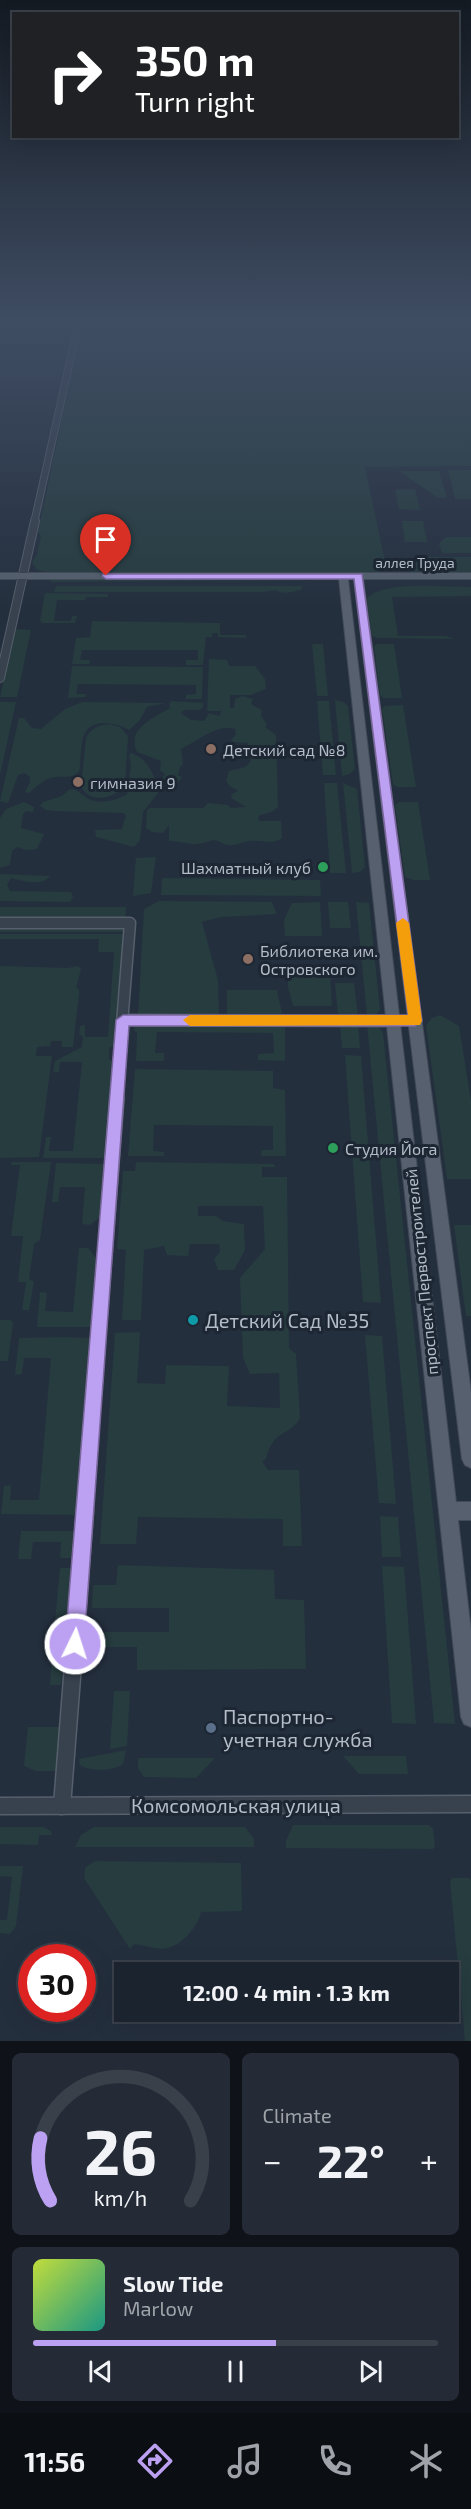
<!DOCTYPE html>
<html lang="en">
<head>
<meta charset="utf-8">
<style>
  :root { --surface:#1b232e; --page:#242b36; --text:#f1f3f6; --muted:#a0a4aa; --line:#39404a; --accent:#bca0f2 }
  body { margin:0; font-family:"Exo 2",sans-serif; background:var(--page); color:var(--text); height:100vh; display:flex; flex-direction:column; font-size:22px; white-space:nowrap }
  * { box-sizing:border-box; margin:0 }
  p { font-size:20px; color:var(--muted) }
  .icon { flex:none; width:33px; height:33px; fill:none; stroke:currentColor; stroke-width:2; stroke-linecap:round; stroke-linejoin:round }
  .map { position:relative; height:2041px; overflow:hidden }
  .sheet { display:flex; flex-direction:column; gap:12px; padding:12px; background:#0f1319; flex:1 }
  .sheet>* { flex:none }
  .hud { position:absolute; left:12px; top:12px; width:447px; height:126px; border-radius:0px; box-shadow:0 6px 24px #0002,0 0 0 2px var(--line); background:#202124; color:#fff; overflow:hidden }
  .speed { position:absolute; left:18px; top:1944px; display:flex; gap:12px; font-size:30px; font-weight:700; text-align:center }
  .speed>* { display:grid; place-content:center; width:78px; height:78px; border-radius:50%; background:var(--surface); box-shadow:0 6px 24px #0002,0 0 0 2px var(--line); line-height:1 }
  .speed .limit { border:9px solid #d22; background:#fff; color:#111 }
  .pin { position:absolute; display:grid; place-items:center; width:51px; height:51px; color:#fff; margin:-62px -26px; border-radius:50% 50% 50% 0; rotate:-45deg; box-shadow:0 0 6px #0007 }
  .pin .icon { rotate:45deg }
  .me { position:absolute; width:66px; margin:-33px; rotate:4deg; stroke-linejoin:round; filter:drop-shadow(0 0 4px #0008) }
  .turn { display:flex; align-items:center; gap:21px; height:126px; padding:0 24px; font-size:27px }
  .turn .icon { width:78px; height:78px; stroke-width:2.5 }
  .turn b { display:block; font-size:42px; line-height:51px }
  .big { font-size:45px; font-weight:700; line-height:1.1 }
  .sheet .tile { flex:1; display:flex; flex-direction:column; justify-content:center; gap:9px; min-width:0; padding:0 21px; border-radius:9px; background:var(--page) }
  .sheet .dial { align-items:center; gap:0 }
  .dial svg { height:156px; overflow:visible; fill:none; stroke:var(--line); stroke-width:7; stroke-linecap:round; text-anchor:middle }
  .dial text { fill:var(--text); stroke:none }
  .song { display:flex; align-items:center; gap:18px }
  .cover { width:72px; height:72px; border-radius:9px; background:linear-gradient(135deg,hsl(70 70% 55%),hsl(170 70% 35%)) }
  .played { height:6px; border-radius:3px; background:linear-gradient(90deg,var(--accent) 60%,var(--line) 60%) }
  .keys { display:flex; justify-content:space-around; direction:ltr }
  .heat { display:flex; justify-content:space-between; align-items:center; font-size:33px; direction:ltr }
  .sheet .tiles { flex:1; display:grid; gap:12px; grid-template-columns:1fr 1fr }
  .tile:last-child { grid-column:span 2 }
  .trip { position:absolute; left:114px; top:1962px; width:345px; height:60px; border-radius:0px; background:var(--surface); box-shadow:0 6px 24px #0002,0 0 0 2px var(--line); font-weight:700; line-height:60px; text-align:center }
  .tabs { display:flex; height:96px; justify-content:space-around; align-items:center; background:#0b0e12; color:var(--muted) }
  .tabs .icon { width:42px; height:42px }
  .tabs .active { color:var(--accent) }
  .tabs b { font-size:27px; color:var(--text) }
  .map>svg:first-child { display:block }
  .green { fill:#263c3f }
  .lines { fill:none; stroke-linecap:round; stroke-linejoin:round }
  .minor-far4-casing { stroke:#565f6c; stroke-width:8 }
  .minor-far3-casing { stroke:#565f6c; stroke-width:10 }
  .minor-far2-casing { stroke:#565f6c; stroke-width:13 }
  .minor-far1-casing { stroke:#565f6c; stroke-width:16 }
  .minor-casing { stroke:#565f6c; stroke-width:19 }
  .major-casing { stroke:#414a57; stroke-width:2 }
  .minor-far4 { stroke:#38414e; stroke-width:6 }
  .minor-far3 { stroke:#38414e; stroke-width:8 }
  .minor-far2 { stroke:#38414e; stroke-width:10 }
  .minor-far1 { stroke:#38414e; stroke-width:13 }
  .minor { stroke:#38414e; stroke-width:16 }
  .major { fill:#56606e; fill-rule:evenodd }
  .route { fill:#bca0f2; stroke:#7a689d; stroke-width:1.5 }
  .slow { fill:#f59e0b }
  .education-dot { fill:#8d6e63; stroke:#1d2633; stroke-width:2 }
  .leisure-dot { fill:#2e9e5b; stroke:#1d2633; stroke-width:2 }
  .culture-dot { fill:#0f9aa8; stroke:#1d2633; stroke-width:2 }
  .service-dot { fill:#5c6f8a; stroke:#1d2633; stroke-width:2 }
  .labels { text-anchor:middle; dominant-baseline:central; stroke-width:6; stroke-linejoin:round; paint-order:stroke }
  .far-street-label { font-size:14px; fill:#b4bcc9; stroke:#1d2633 }
  .poi-label { font-size:16px; fill:#b4bcc9; stroke:#1d2633; text-anchor:start }
  .street-label { font-size:16px; fill:#b4bcc9; stroke:#1d2633 }
  .near-poi-label { font-size:20px; fill:#b4bcc9; stroke:#1d2633; text-anchor:start }
  .near-street-label { font-size:20px; fill:#b4bcc9; stroke:#1d2633 }
</style>
</head>
<body>
<div class="map">
<svg width="471" height="2041" viewBox="0 0 471 2041">
  <rect width="100%" height="100%" fill="#242f3e"/>
  <!-- green -->
  <g class="green">
    <path d="M82,325H471V466L365,467L386,566L378,573H51L37,570L32,562L37,555L41,536L38,532Z"/>
    <path d="M448,470H471V499H455Z"/>
    <path d="M399,471H439L447,498H438Z"/>
    <path d="M415,489L420,510L399,509L395,490Z"/>
    <path d="M402,521H423L427,542H405Z"/>
    <path d="M446,537H471V553H442L439,544Z"/>
    <path d="M422,557H471V572H411L410,568Z"/>
    <path d="M53,579H313L315,580L50,582Z"/>
    <path d="M56,586H302V589C294,592 283,595 276,590L262,592H54Z"/>
    <path d="M471,587V596L392,597L398,636H446L454,639L378,638L372,636L367,599C380,580 448,587 471,587Z"/>
    <path d="M45,593L108,594V597H86L85,600H57L54,621H71L72,616H77L75,623H43L40,621Z"/>
    <path d="M92,621L220,623V635H246V638L218,637V633H212V637H206L203,665H186V660H198V650H82L80,660H90L89,664H72L76,638L90,637Z"/>
    <path d="M15,629L31,630L17,697H0Z"/>
    <path d="M312,644H323L328,696H317Z"/>
    <path d="M377,644H394L402,698H384L380,695L374,646Z"/>
    <path d="M209,659L227,660L229,666H255L265,679L266,689L251,695H230V708H234L235,699L242,696L253,699L251,704L262,710L261,716L267,724L265,727L276,735L278,807L273,811L258,816L259,821H281L282,838C273,845 261,840 250,841C242,842 236,846 228,845C222,844 217,838 210,841C204,842 200,845 192,844C184,843 178,841 169,841V825L163,833L152,832L146,828L147,810L150,808H203L208,803L228,805L231,808L246,807L231,798L232,794L238,791L230,786L226,781L229,771C238,768 248,770 251,759L245,754H232L230,751L232,747L248,746V743L233,742L231,740L236,734L235,729C216,724 198,741 181,749L183,764L180,767L178,775L182,777L175,787L166,786L160,783L165,774L160,770L161,761L137,752C126,729 153,718 170,708L169,703L172,701L203,703V707L200,710H184L181,713L191,720L204,721L209,713L220,716L221,711H207Z"/>
    <path d="M72,666L203,667L202,699H186V695L196,694V685L78,684L76,694H86V697L68,698Z"/>
    <path d="M335,700L343,702L348,706L355,769L350,774L342,776Z"/>
    <path d="M317,701H329L336,775H323Z"/>
    <path d="M0,702H16L0,775Z"/>
    <path d="M82,702L166,703L147,707L140,720L129,730C114,722 89,717 83,738C80,749 81,761 79,772C70,779 65,776 55,777C45,778 36,787 29,793L25,792L30,782V777L25,773L18,775L8,803L0,801L19,718H24L32,728L41,729L65,709Z"/>
    <path d="M403,705L416,787H397L393,784L382,708L385,706Z"/>
    <path d="M109,724L120,727L128,736L125,785C115,799 91,804 81,787L86,738C91,728 98,725 109,724Z"/>
    <path d="M131,753C148,759 156,776 158,793L143,812L140,840L134,847L96,837L95,830L122,829L126,815L124,813L55,811L46,810L40,806L43,802L62,796L70,789C80,789 82,797 91,800C101,804 119,800 127,794L131,765L129,755Z"/>
    <path d="M324,783H337L346,873H330Z"/>
    <path d="M343,783L357,789L365,867L360,872L352,873Z"/>
    <path d="M24,802L34,807L33,812L26,811L23,814L21,828L44,834L37,849L26,850L17,847L12,851L10,865L0,868V818L6,809Z"/>
    <path d="M399,802H418L430,880H413L405,877L395,805Z"/>
    <path d="M156,857L151,893L133,896L136,858Z"/>
    <path d="M0,874L50,876C41,887 23,881 11,878L7,885L10,891L71,892L73,897L70,902L0,901Z"/>
    <path d="M162,878L320,880L321,896L161,895Z"/>
    <path d="M159,901L272,902L277,914L221,917L202,922L218,980L219,1018L138,1016L144,909Z"/>
    <path d="M320,902L322,936H285L284,920L292,903Z"/>
    <path d="M328,902H348L351,928H330Z"/>
    <path d="M356,902L369,903L380,1010L374,1016H367Z"/>
    <path d="M0,907H126L125,921L0,920Z"/>
    <path d="M125,926V932H0V927Z"/>
    <path d="M0,934H125L117,1045L109,1048V1059L115,1062L107,1158H43L46,1137H51L49,1151H73L82,1062H60L59,1072H53L55,1061L82,1047L83,1037L79,1034L80,1026L85,1025V1037H108L114,952H98L99,939H0Z"/>
    <path d="M0,966L68,968L78,966L81,969L76,988L79,989V994L73,1047H62V1041H51L50,1046L37,1047L36,1056H52L39,1157L0,1158Z"/>
    <path d="M288,972H330L332,1006H293L288,987Z"/>
    <path d="M335,983H354L358,1016H338Z"/>
    <path d="M227,990H277L283,1018H227Z"/>
    <path d="M440,1015L459,1026L471,1101V1179H447L426,1025L432,1018Z"/>
    <path d="M135,1022L285,1023V1061L258,1060V1054L274,1053L273,1033L157,1032L155,1053H164V1061H136L137,1032L134,1031Z"/>
    <path d="M340,1024H358L360,1048H342Z"/>
    <path d="M367,1024L378,1026L383,1033L455,1724L434,1723Z"/>
    <path d="M345,1055L361,1056L381,1303L363,1302Z"/>
    <path d="M135,1069L273,1071V1088L285,1090L286,1156H261L262,1150H273V1126L154,1125L153,1151L164,1152V1156H128Z"/>
    <path d="M12,1162H51L40,1240L34,1244L29,1279L34,1282L29,1310H22L26,1282H18L23,1236H11L20,1165H11Z"/>
    <path d="M136,1162L273,1164L276,1167H262V1177H287L289,1348L296,1354L300,1418C290,1437 274,1427 266,1459L262,1461L268,1470H299L302,1546H283V1519L138,1517L136,1544H100L115,1333L140,1332L137,1383L165,1384L166,1365L229,1366L227,1406L280,1408L279,1373L250,1374L243,1358L240,1278L265,1249L263,1206H198V1216H216L223,1221L244,1224L245,1250L234,1270H218L214,1259L220,1252L219,1244H190L188,1256L167,1255L164,1246L144,1250L141,1320H122L126,1250L117,1249L123,1171H135Z"/>
    <path d="M56,1163L109,1164L104,1214L90,1225L82,1224L85,1187H60L58,1202H52Z"/>
    <path d="M454,1225H471V1316H466Z"/>
    <path d="M79,1248H88L100,1263L94,1327H37L40,1292L47,1293L45,1311L73,1312Z"/>
    <path d="M0,1320H10L13,1323L8,1361H0Z"/>
    <path d="M365,1335L382,1336L396,1504L379,1503Z"/>
    <path d="M64,1337L91,1338L76,1515L1,1514L4,1486L11,1485L10,1500H39L51,1358H24L22,1374L15,1375L19,1338Z"/>
    <path d="M380,1516L398,1517L401,1557H382Z"/>
    <path d="M21,1531H75L73,1558H60L61,1542H33L31,1559H18Z"/>
    <path d="M118,1565L274,1570L275,1599L304,1600L306,1669L137,1670V1647H87L89,1632H169V1608H92L93,1585H116Z"/>
    <path d="M382,1566L404,1567L416,1724L392,1723Z"/>
    <path d="M60,1568H72L67,1621H55Z"/>
    <path d="M54,1630H65L61,1685H50Z"/>
    <path d="M114,1691H130L127,1746L110,1749Z"/>
    <path d="M28,1727H62L59,1771H36L24,1766Z"/>
    <path d="M126,1750L123,1764C114,1771 90,1772 80,1765L79,1759Z"/>
    <path d="M343,1756H406L408,1774H359Z"/>
    <path d="M138,1758H215L196,1778L144,1777L138,1768Z"/>
    <path d="M293,1825H429L433,1829L435,1846L433,1849L286,1848V1841Z"/>
    <path d="M0,1827H43L51,1831L52,1835H39L38,1845L0,1844Z"/>
    <path d="M94,1827H245L254,1839V1847H75L81,1835Z"/>
    <path d="M95,1861L241,1863L242,1911L201,1912C198,1927 179,1949 162,1949C155,1949 143,1945 134,1944L130,1949L84,1878L85,1868Z"/>
    <path d="M0,1866H23L16,1926L10,1934L0,1933V1920H7L12,1877L0,1876Z"/>
    <path d="M452,1878H469L471,1880V2041H465L450,1881Z"/>
  </g>
  <g class="lines">
    <!-- minor-far4 casing -->
    <g class="minor-far4-casing">
      <path id="minor-far4" d="M34,523L78,325"/>
    </g>
    <!-- minor-far3 casing -->
    <g class="minor-far3-casing">
      <path id="minor-far3" d="M0,678L35,521"/>
    </g>
    <!-- minor-far2 casing -->
    <g class="minor-far2-casing">
      <g id="minor-far2">
        <path d="M0,923H130L116,1099"/>
        <path d="M123,1020L393,1021"/>
      </g>
    </g>
    <!-- minor-far1 casing -->
    <g class="minor-far1-casing">
      <path id="minor-far1" d="M85,1513L117,1098"/>
    </g>
    <!-- minor casing -->
    <g class="minor-casing">
      <g id="minor">
        <path d="M0,1806L471,1804"/>
        <path d="M62,1806L85,1511"/>
      </g>
    </g>
    <!-- major casing -->
    <g class="major-casing">
      <path id="major" d="M0,573H471V579H363L471,1392V1468L465,1465L462,1459L354,579H348L456,1502H471V1520H458L471,1631V1727L464,1724L461,1717L339,579H0Z"/>
    </g>
    <!-- minor-far4 -->
    <use href="#minor-far4" class="minor-far4"/>
    <!-- minor-far3 -->
    <use href="#minor-far3" class="minor-far3"/>
    <!-- minor-far2 -->
    <use href="#minor-far2" class="minor-far2"/>
    <!-- minor-far1 -->
    <use href="#minor-far1" class="minor-far1"/>
    <!-- minor -->
    <use href="#minor" class="minor"/>
    <!-- major -->
    <use href="#major" class="major"/>
  </g>
  <!-- sky -->
  <linearGradient id="sky" x2="0" y2="1"><stop stop-color="#141a22"/><stop offset="0.53" stop-color="#3f4d63"/><stop offset="1" stop-color="#3f4d63" stop-opacity="0"/></linearGradient>
  <rect width="471" height="610" fill="url(#sky)"/>
  <!-- route -->
  <path class="route" d="M103,574H362L422,1021L415,1026H129L84,1644L82,1651L75,1654L68,1651L65,1644L116,1020L123,1015H408L354,579H106L102,576Z"/>
  <!-- slow -->
  <path class="slow" d="M403,918L409,923L422,1021L420,1025L190,1026L183,1020L190,1015H408L396,923Z"/>
  <!-- markers -->
  <g class="education-dot">
    <circle cx="211" cy="749" r="6"/>
    <circle cx="78" cy="782" r="6"/>
    <circle cx="248" cy="959" r="6"/>
  </g>
  <g class="leisure-dot">
    <circle cx="323" cy="867" r="6"/>
    <circle cx="333" cy="1148" r="6"/>
  </g>
  <circle class="culture-dot" cx="193" cy="1320" r="6"/>
  <circle class="service-dot" cx="211" cy="1728" r="6"/>
  <g class="labels">
    <!-- far-street labels -->
    <g class="far-street-label">
      <text x="415" y="562">аллея Труда</text>
    </g>
    <!-- poi labels -->
    <g class="poi-label">
      <text x="223" y="749">Детский сад №8</text>
      <text x="90" y="782">гимназия 9</text>
      <text x="311" y="867" text-anchor="end">Шахматный клуб</text>
      <text x="260" y="950">Библиотека им.<tspan x="260" dy="18">Островского</tspan></text>
      <text x="345" y="1148">Студия Йога</text>
    </g>
    <!-- street labels -->
    <g class="street-label">
      <text transform="translate(421 1272) rotate(-96)">проспект Первостроителей</text>
    </g>
    <!-- near-poi labels -->
    <g class="near-poi-label">
      <text x="205" y="1320">Детский Сад №35</text>
      <text x="223" y="1716">Паспортно-<tspan x="223" dy="23">учетная служба</tspan></text>
    </g>
    <!-- near-street labels -->
    <g class="near-street-label">
      <text x="236" y="1805">Комсомольская улица</text>
    </g>
  </g>
</svg>
<div class="speed"><div class="limit">30</div></div>
<div class="pin" style="left:106px;top:576px;background:#d93025"><svg class="icon" aria-label="arrive" viewBox="0 0 24 24"><path d="M6 21V4h12l-3 4 3 4H6"/></svg></div>
<svg class="me" style="left:75px;top:1644px" viewBox="-20 -20 40 40"><circle r="17" fill="#bca0f2" stroke="#fff" stroke-width="3"/><path d="M0-11L8 9 0 5-8 9z" fill="#fff"/></svg>
<div class="trip">12:00 · 4 min · 1.3 km</div>
<div class="hud">
<div class="turn"><svg class="icon" aria-label="right" viewBox="0 0 24 24"><path d="M7 20v-9h11M14 6l5 5-5 5"/></svg><div><b>350 m</b>Turn right</div></div>
</div>
</div>
<section class="sheet">
<div class="tiles">
<div class="tile dial"><svg viewBox="0 0 100 80">
<path d="M14 69A42 42 0 1 1 86 69"/>
<path d="M14 69A42 42 0 0 1 9 37" stroke="#bca0f2"/>
<text x="50" y="56" font-size="32" font-weight="700">26</text>
<text x="50" y="72" font-size="11">km/h</text>
</svg></div>
<div class="tile"><p>Climate</p>
<div class="heat"><a>−</a><b class="big">22°</b><a>+</a></div>
</div>
<div class="tile">
<div class="song"><i class="cover"></i><div><b>Slow Tide</b><p>Marlow</p></div></div>
<div class="played"></div>
<div class="keys"><svg class="icon" aria-label="previous" viewBox="0 0 24 24"><path d="M18 5L8 12l10 7zM5 5v14"/></svg><svg class="icon" aria-label="pause" viewBox="0 0 24 24"><path d="M8 5v14M16 5v14"/></svg><svg class="icon" aria-label="next" viewBox="0 0 24 24"><path d="M6 5l10 7-10 7zM19 5v14"/></svg></div>
</div>
</div>
</section>
<nav class="tabs">
<b>11:56</b>
<svg class="icon active" aria-label="directions" viewBox="0 0 24 24"><path d="M12 3l9 9-9 9-9-9zM9 14v-3h6M13 9l2 2-2 2"/></svg>
<svg class="icon" aria-label="music" viewBox="0 0 24 24"><path d="M9 18V5l10-2v13"/><circle cx="6" cy="18" r="3"/><circle cx="16" cy="16" r="3"/></svg>
<svg class="icon" aria-label="phone" viewBox="0 0 24 24"><path d="M5 4h4l2 5-3 2q2 4 5 5l2-3 5 2v4C11 20 4 13 5 4z"/></svg>
<svg class="icon" aria-label="climate" viewBox="0 0 24 24"><path d="M12 3v18M4 7l16 10M4 17L20 7"/></svg>
</nav>
</body>
</html>
